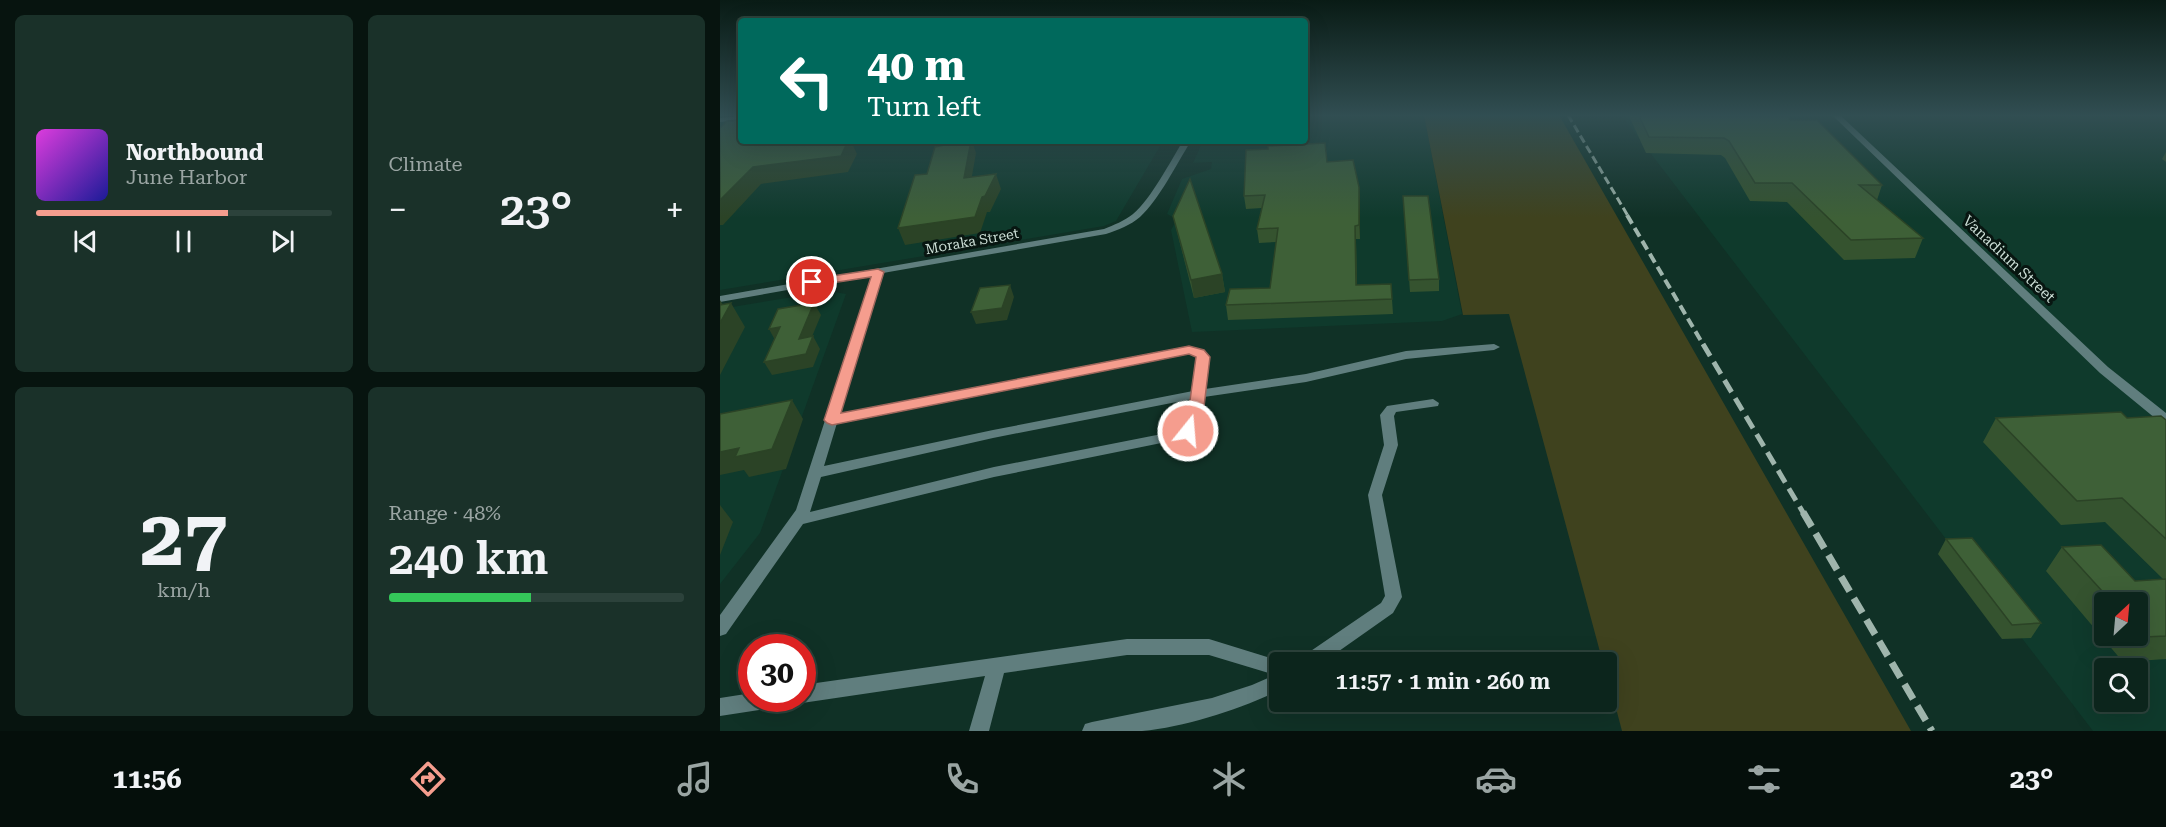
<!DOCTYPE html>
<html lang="en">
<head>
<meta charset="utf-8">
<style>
  :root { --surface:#0c251c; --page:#1a3129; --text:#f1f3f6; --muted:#9aa5a3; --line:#2c423b; --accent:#f59d8e }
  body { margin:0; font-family:"Roboto Serif",serif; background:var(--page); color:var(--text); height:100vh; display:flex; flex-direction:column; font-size:22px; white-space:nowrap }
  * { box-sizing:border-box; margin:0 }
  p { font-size:20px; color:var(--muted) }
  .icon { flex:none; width:33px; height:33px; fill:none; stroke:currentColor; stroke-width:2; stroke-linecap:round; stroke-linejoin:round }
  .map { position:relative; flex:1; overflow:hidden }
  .side { display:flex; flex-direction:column; gap:15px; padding:15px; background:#07140f; width:720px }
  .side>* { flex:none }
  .guide { position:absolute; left:18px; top:18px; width:570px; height:126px; border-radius:6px; box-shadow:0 6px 24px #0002,0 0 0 2px var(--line); background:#00695c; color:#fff; overflow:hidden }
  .needle { width:39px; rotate:26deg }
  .controls { position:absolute; left:1374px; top:592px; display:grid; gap:12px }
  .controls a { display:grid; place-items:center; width:54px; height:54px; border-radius:6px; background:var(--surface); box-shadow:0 6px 24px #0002,0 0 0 2px var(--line); font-size:30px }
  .speed { position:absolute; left:18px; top:634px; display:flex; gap:12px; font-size:30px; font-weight:700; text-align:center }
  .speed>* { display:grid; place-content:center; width:78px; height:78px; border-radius:50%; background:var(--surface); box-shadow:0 6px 24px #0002,0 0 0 2px var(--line); line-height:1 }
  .speed .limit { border:9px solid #d22; background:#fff; color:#111 }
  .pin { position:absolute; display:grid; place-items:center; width:51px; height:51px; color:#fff; margin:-26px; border:3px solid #fff; border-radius:50%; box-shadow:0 2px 6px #0007 }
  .me { position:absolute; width:66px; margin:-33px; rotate:17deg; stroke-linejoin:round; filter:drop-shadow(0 0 4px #0008) }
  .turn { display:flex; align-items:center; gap:21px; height:126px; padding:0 30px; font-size:27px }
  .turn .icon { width:78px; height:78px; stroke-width:2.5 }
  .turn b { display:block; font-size:42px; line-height:51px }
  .big { font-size:45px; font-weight:600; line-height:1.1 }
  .side .tile { flex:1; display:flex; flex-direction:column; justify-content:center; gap:9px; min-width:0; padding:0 21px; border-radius:9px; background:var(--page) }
  .side .dial { align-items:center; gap:0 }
  .dial b { font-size:78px; line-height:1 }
  .song { display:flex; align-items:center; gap:18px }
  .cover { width:72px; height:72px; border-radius:9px; background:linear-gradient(135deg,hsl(300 70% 55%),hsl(240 70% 35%)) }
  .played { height:6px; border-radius:3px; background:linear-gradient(90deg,var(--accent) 65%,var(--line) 65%) }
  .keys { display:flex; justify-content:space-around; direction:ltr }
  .heat { display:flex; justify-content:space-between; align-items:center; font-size:33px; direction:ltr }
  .charge { height:9px; border-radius:4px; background:linear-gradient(90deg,#34c759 48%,var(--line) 0) }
  .side .tiles { flex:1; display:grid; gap:15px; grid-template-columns:repeat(2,1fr) }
  .trip { position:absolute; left:549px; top:652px; width:348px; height:60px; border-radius:6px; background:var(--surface); box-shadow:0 6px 24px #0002,0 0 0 2px var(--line); font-weight:600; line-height:60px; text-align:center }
  .tab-bar { display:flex; height:96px; justify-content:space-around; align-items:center; background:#050f0b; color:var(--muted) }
  .tab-bar .icon { width:42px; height:42px }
  .tab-bar .on { color:var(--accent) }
  .tab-bar b { font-size:27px; color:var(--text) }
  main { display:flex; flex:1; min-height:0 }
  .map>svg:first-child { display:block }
  .built { fill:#0f3a2c; fill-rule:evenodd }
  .green { fill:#3f421e }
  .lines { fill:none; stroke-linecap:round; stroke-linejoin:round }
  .street { fill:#607e7e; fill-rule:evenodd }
  .rail-far3 { stroke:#9fb5ac; stroke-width:3; stroke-dasharray:8 4; stroke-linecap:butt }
  .rail-far2 { stroke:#9fb5ac; stroke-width:4; stroke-dasharray:10 5; stroke-linecap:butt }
  .rail-far1 { stroke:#9fb5ac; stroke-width:5; stroke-dasharray:14 7; stroke-linecap:butt }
  .rail { stroke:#9fb5ac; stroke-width:7; stroke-dasharray:17 8; stroke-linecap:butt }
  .wall { fill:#35532f; fill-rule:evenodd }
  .shaded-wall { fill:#2b4326 }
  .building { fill:#3e6037; stroke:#2b4326; stroke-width:1.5 }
  .route { fill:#f59d8e; stroke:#9f665c; stroke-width:1.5 }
  .labels { text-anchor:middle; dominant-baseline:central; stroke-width:6; stroke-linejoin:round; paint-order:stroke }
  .far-street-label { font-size:14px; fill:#ccded6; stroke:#081611 }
  .street-label { font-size:15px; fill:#ccded6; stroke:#081611 }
</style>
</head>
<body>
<main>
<section class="side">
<div class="tiles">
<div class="tile">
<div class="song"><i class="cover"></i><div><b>Northbound</b><p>June Harbor</p></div></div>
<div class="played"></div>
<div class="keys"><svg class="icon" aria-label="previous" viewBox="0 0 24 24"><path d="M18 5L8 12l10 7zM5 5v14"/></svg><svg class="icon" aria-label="pause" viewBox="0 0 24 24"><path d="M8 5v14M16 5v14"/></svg><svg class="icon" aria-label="next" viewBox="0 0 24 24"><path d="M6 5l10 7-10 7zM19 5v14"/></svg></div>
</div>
<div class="tile"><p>Climate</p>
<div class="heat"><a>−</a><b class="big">23°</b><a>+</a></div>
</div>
<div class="tile dial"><b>27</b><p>km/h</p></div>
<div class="tile"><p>Range · 48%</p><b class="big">240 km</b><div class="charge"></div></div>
</div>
</section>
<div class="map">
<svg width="1446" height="731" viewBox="0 0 1446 731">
  <rect width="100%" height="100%" fill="#103126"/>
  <!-- built -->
  <g class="built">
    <path d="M585,115H704L742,314L722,321L472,332L451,230L457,219L447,214L462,179L491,169L492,162L473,163L483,141H585Z"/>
    <path d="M1446,115V731H1373L902,116ZM1384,603H1418V636H1384ZM1384,669H1418V702H1384Z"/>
    <path d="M21,120V141H443L396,221L384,226L0,290V122Z"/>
    <path d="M109,291L126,294L40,533L0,584V309Z"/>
  </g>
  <!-- green -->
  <path class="green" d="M839,115L1191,731H902L887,674L886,663H883L789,314L743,315L704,115Z"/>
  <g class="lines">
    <!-- street -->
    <g class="street">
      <path d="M1112,115H1120L1388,367L1446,413V424L1441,423L1380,373Z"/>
      <path d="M21,116V120L0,122V118Z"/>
      <path d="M463,141H471C457,163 439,200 420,217C411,225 398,230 386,234L163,273L120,414L463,347L480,349L489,357L485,389L586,374L686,351L774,344L780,347L774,350L686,359L586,382L484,397C482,416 484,427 466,438L274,477L83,524L6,634L0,636V615L76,510L152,275L0,302V296L384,229C394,225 404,221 413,214C431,199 450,162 463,141ZM463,354H472L477,358L473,391L273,430L104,466L117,423ZM472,399L469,422L457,431L274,467L90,512L101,477L273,438Z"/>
      <path d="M713,399L719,403L718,406L676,412L674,416L678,445L662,495L682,597L673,613L602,663H579L582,657L661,603L665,596L648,495L664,445L660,415L667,406Z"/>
      <path d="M407,639H489L567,663H560V690C520,709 466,727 422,731C403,731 382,731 362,731L365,724L372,722L492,698L532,685L555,675L489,655H407L284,673L269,731H249L265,676L82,703L75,699H82V685Z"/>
      <path d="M32,693V699H61L59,705L52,708L0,716V698Z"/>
    </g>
    <!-- rail-far3 -->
    <path class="rail-far3" d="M848,115L908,216"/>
    <!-- rail-far2 -->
    <path class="rail-far2" d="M907,215L984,346"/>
    <!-- rail-far1 -->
    <path class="rail-far1" d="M983,344L1084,514"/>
    <!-- rail -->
    <path class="rail" d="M1083,512L1212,731"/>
  </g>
  <!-- wall -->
  <g class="wall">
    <path d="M909,116H1068L1070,120L1162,185L1157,200L1203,238L1195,258L1124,260L1067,202L1030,201L1005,158L1001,155L926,153Z"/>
    <path d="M1446,152V162L1442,159Z"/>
    <path d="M607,162L639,187L640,200V239H636L637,285L671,284L673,314L508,320L506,305L550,288L556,242L539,243L537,229L542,208L526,209L524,196Z"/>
    <path d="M684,207L719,279V291L690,292Z"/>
    <path d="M453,216L502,274L505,292L474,298Z"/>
    <path d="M1276,418H1407L1446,420V659L1403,662L1326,571L1342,547L1415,581L1443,579L1385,522L1341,525L1263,442ZM1384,603H1418V636H1384Z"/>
    <path d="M1226,539L1321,623L1311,638L1282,639L1218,554Z"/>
  </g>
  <!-- shaded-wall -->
  <g class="shaded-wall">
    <path d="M77,141H93L82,161L128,141H131L137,154L128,172L41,184L3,225H0V200L33,167L74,145Z"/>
    <path d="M251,141H252L256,153L249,193L244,178Z"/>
    <path d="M276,174L281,189L270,212H267L260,233L185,245L178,228Z"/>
    <path d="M639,187L640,200V239L639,225Z"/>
    <path d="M635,226L636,239L637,300L636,285Z"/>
    <path d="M502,274L505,292L474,298L471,280Z"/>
    <path d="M290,285L294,297L287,320L256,324L251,312Z"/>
    <path d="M0,300L7,311L11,303L25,327L0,375Z"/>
    <path d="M94,303L101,315L86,351L79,339Z"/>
    <path d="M60,327L56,342L49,329Z"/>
    <path d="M93,336L100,349L93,367L52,375L44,362Z"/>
    <path d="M72,400L83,419L66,469L29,477L24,470L0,475V452L19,448Z"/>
    <path d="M0,505L13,522L0,555Z"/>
  </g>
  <!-- building -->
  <g class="building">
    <path d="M919,116H1068L1070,120H1097L1162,185H1139L1203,238L1131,240L1072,183H1035L1009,141L1004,138L929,137Z"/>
    <path d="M21,120V141H77L74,145L109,141H128L121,156L33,167L0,200V128L7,121Z"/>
    <path d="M243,141H251L244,178L276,174L265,196L262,197L255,217L178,228L195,175L207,174L215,147Z"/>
    <path d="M605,143L607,162L633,160L639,187V225L635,226L636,285L671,284L672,299L506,305L510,289L550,288L558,228L537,229L545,195L524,196L526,150L548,149V146Z"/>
    <path d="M470,179L502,274L471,280L453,216Z"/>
    <path d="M683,196H708L719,279L689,280Z"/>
    <path d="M290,285L282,308L251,312L260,288Z"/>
    <path d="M11,303L0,323V305Z"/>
    <path d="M94,303L79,339L93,336L86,354L44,362L60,327L49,329L58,309Z"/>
    <path d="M72,400L52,449L15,457L19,448L0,452V414Z"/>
    <path d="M1401,412L1407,418L1441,416L1446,420V539L1402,498L1357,501L1276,418Z"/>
    <path d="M1252,538L1321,623L1292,625L1226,539Z"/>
    <path d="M1381,545L1415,581L1446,579V636L1424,637L1418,630V603H1393L1342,547Z"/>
  </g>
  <!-- sky -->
  <linearGradient id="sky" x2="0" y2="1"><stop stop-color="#091b15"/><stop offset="0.53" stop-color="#314e52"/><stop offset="1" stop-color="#314e52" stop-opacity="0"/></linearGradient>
  <rect width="1446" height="218" fill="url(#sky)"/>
  <!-- route -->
  <path class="route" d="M158,269L164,272L121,413L469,346L484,350L490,357L482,423L473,435H463L460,431L467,422L476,357L469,354L112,425L107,423L104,420L151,277L92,286L86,282L92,279Z"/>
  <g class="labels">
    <!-- far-street labels -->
    <g class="far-street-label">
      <text transform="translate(252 241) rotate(-10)">Moraka Street</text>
    </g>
    <!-- street labels -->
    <g class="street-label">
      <text transform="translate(1289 259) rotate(43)">Vanadium Street</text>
    </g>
  </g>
</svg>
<div class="controls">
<a><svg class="needle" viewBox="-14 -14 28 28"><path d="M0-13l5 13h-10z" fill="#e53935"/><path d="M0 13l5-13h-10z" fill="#9aa5a3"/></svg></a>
<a><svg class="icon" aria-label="search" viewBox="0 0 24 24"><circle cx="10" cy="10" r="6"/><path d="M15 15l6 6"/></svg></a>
</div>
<div class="speed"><div class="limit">30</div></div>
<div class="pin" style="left:92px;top:282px;background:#d93025"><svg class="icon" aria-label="arrive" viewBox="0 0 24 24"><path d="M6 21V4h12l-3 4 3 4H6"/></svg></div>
<svg class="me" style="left:468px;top:431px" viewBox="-20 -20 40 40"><circle r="17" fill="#f59d8e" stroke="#fff" stroke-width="3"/><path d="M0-11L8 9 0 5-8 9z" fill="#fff"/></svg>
<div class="trip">11:57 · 1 min · 260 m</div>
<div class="guide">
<div class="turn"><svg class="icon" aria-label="left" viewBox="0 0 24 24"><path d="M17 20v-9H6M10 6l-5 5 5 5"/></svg><div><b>40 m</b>Turn left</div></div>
</div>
</div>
</main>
<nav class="tab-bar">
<b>11:56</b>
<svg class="icon on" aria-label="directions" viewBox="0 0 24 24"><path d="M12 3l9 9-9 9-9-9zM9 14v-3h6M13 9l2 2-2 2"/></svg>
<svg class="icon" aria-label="music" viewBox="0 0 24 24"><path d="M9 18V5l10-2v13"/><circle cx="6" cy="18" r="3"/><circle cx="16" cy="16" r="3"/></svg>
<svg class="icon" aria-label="phone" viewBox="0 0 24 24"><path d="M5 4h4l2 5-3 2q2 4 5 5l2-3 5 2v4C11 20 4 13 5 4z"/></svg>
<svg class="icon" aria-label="climate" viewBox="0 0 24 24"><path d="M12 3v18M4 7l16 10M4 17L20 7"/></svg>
<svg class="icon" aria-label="car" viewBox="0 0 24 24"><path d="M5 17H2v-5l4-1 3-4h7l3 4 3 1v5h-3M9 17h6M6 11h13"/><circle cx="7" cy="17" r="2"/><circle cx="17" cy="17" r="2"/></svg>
<svg class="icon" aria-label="filters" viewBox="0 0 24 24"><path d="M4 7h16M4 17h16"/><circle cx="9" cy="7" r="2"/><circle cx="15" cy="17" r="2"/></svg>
<b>23°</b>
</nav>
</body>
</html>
